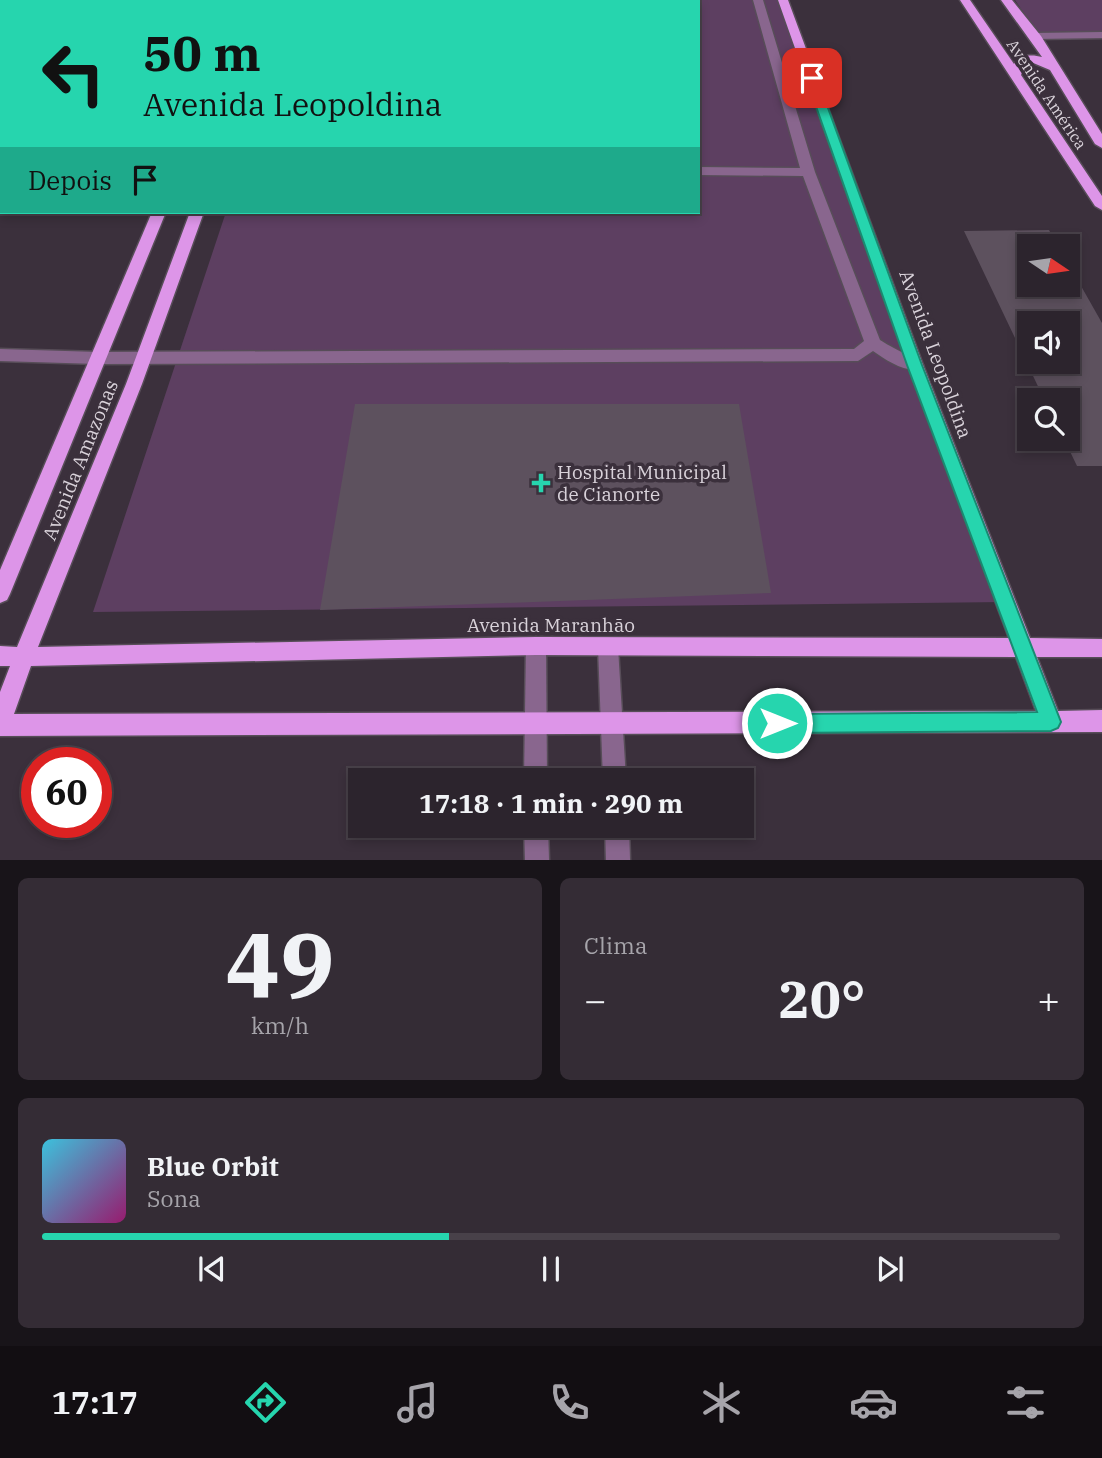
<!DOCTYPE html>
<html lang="pt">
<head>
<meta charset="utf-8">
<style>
  :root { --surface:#2c242d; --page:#342c35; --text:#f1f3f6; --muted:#a6a4aa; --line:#484149; --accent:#26d5ae }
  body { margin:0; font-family:"IBM Plex Serif",serif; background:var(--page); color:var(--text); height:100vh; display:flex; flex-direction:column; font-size:26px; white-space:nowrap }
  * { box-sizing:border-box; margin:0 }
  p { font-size:23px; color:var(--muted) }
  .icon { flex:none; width:38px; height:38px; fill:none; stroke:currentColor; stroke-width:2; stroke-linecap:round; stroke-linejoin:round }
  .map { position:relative; height:860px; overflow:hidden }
  .drawer { display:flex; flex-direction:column; gap:18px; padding:18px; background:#181419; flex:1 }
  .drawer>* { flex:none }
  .banner { position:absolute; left:0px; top:0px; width:700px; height:214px; box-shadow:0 4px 10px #0003,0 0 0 2px var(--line); background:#26d5ae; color:#111; overflow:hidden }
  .needle { width:46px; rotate:103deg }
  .controls { position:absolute; left:1017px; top:234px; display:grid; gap:14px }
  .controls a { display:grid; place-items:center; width:63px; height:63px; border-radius:0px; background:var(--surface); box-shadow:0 4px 10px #0003,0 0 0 2px var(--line); font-size:35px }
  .speed { position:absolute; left:21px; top:747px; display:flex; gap:14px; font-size:35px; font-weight:700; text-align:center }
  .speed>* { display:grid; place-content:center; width:91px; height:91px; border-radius:50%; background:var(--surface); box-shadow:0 4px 10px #0003,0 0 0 2px var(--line); line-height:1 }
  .speed .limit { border:10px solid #d22; background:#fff; color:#111 }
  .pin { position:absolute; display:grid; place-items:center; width:60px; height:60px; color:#fff; margin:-30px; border-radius:14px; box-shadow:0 4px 10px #0006 }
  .me { position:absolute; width:77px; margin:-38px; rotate:90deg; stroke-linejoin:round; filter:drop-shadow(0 0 5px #0008) }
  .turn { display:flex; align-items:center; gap:24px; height:147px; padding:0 28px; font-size:32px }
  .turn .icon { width:91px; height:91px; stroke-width:2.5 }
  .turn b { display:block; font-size:49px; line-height:60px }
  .then { display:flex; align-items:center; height:66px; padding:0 28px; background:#0003; gap:14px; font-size:26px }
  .big { font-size:52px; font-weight:800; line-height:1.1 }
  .drawer .widget { flex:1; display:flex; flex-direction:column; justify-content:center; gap:10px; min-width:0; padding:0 24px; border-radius:10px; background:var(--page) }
  .drawer .dial { align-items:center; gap:0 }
  .dial b { font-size:91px; line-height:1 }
  .song { display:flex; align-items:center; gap:21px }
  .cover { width:84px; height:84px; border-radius:10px; background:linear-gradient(135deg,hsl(190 70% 55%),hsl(320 70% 35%)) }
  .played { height:7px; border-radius:4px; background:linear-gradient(90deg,var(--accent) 40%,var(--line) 40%) }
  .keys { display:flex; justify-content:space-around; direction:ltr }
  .heat { display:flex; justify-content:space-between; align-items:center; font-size:38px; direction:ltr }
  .drawer .tiles { flex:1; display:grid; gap:18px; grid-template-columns:1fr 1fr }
  .widget:last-child { grid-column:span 2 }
  .trip { position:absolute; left:348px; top:768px; width:406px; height:70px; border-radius:0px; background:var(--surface); box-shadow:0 4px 10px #0003,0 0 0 2px var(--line); font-weight:800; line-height:70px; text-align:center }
  .tabs { display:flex; height:112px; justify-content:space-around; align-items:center; background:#120e12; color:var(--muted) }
  .tabs .icon { width:49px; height:49px }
  .tabs .on { color:var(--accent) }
  .tabs b { font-size:32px; color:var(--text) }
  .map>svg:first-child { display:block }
  .green { fill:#5d3f61 }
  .building { fill:#5d515e; fill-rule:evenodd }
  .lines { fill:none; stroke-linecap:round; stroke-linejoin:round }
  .minor-casing { stroke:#574d58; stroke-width:3 }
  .major-casing { stroke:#574d58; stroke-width:3 }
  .minor { fill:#89668e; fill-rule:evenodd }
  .major { fill:#dd95e8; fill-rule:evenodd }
  .route { fill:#26d5ae; stroke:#198a71; stroke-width:2 }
  .poi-dot { fill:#26d5ae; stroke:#3b303c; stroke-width:2.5 }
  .labels { text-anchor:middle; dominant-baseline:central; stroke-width:7; stroke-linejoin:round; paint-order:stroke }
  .far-street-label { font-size:16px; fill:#d9d2da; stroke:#3b303c }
  .street-label { font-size:19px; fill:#d9d2da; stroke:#3b303c }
  .poi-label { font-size:19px; fill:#d9d2da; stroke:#3b303c; text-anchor:start }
</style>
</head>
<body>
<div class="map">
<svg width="1102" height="860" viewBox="0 0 1102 860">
  <rect width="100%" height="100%" fill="#3b303c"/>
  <!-- green -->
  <g class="green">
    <path d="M296,0H782L1005,602L93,612L226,212H698V2Z"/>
    <path d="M1015,0H1102V31L1038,34Z"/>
  </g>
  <!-- building -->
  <g class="building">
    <path d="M1049,230L1058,247H1029V285H1068V263L1102,323V466H1077L1064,439H1068V401H1045L964,231ZM1029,324H1068V362H1029Z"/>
    <path d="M355,404H739L771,593L320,610Z"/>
  </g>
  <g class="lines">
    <!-- minor casing -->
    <g class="minor-casing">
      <g id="minor">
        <path d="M2,0H14L15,2H3Z"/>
        <path d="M545,0H558L544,2Z"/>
        <path d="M753,0H763L815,172L880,340C890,347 918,359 923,365L921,369C905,373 886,360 873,351L858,361L98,364L0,361V349L98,352L854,349L864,341L803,176L698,175V167L800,168Z"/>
        <path d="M1102,32V38L1035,39L1029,36L1035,33Z"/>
        <rect x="0" y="155" width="2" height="8"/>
        <path d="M536,637L543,639L546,646L547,780H524L526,646L529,639Z"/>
        <path d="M608,638L615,640L618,647L626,780H603L598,647L601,640Z"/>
        <path d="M524,826H548L549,860H525Z"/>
        <path d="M605,826H629L630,860H606Z"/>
      </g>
    </g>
    <!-- major casing -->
    <g class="major-casing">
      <g id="major">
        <rect x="241" y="0" width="10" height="2"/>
        <rect x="271" y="0" width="10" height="2"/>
        <path d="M778,0H788L923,365L1030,638L1102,639V657H1037L1058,711L1102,710V732L0,736V692L10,666H0V646L17,647L126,384L190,212H204L142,384L38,647L536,637L1009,638L907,365ZM536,655L1016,657L1036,711L14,714L31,666Z"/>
        <path d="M960,0H970L1014,64C1020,55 1031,54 1042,57L1001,0H1012L1041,36L1102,134V148L1095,144L1050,70L1031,62L1025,65L1021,75L1102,196V210L1095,206Z"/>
        <path d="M152,212H166L10,594L7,600L0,603V570Z"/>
      </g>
    </g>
    <!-- minor -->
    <use href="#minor" class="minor"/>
    <!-- major -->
    <use href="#major" class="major"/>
  </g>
  <!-- route -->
  <path class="route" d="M812,75L817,78L922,365L1061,722L1058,728L1051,731L777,733L770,730L767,723L770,717L777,714L1037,712L907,365L806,78Z"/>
  <!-- markers -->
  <path class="poi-dot" d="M537.5 472.5h7v7h7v7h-7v7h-7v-7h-7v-7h7z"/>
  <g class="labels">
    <!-- far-street labels -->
    <g class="far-street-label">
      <text transform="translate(1047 94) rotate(56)">Avenida América</text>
    </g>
    <!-- street labels -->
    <g class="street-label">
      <text transform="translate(936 354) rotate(70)">Avenida Leopoldina</text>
      <text transform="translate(80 460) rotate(-68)">Avenida Amazonas</text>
      <text x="551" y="625">Avenida Maranhão</text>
    </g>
    <!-- poi labels -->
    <g class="poi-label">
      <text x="557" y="472">Hospital Municipal<tspan x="557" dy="22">de Cianorte</tspan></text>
    </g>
  </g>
</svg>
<div class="controls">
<a><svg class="needle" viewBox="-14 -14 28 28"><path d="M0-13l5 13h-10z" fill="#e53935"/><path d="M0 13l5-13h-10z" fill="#a6a4aa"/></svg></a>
<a><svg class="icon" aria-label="sound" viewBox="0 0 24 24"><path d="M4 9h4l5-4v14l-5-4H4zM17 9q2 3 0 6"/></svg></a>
<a><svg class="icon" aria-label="search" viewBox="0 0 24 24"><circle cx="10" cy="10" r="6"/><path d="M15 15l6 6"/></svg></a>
</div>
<div class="speed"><div class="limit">60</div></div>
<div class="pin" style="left:812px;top:78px;background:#d93025"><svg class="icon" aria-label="arrive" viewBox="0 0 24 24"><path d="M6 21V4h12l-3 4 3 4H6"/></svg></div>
<svg class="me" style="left:777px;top:723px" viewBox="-20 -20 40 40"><circle r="17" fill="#26d5ae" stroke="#fff" stroke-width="3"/><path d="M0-11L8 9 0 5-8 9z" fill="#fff"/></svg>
<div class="trip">17:18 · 1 min · 290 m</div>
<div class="banner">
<div class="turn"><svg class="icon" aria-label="left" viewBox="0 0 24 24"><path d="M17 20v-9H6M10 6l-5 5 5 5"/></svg><div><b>50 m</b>Avenida Leopoldina</div></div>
<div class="then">Depois<svg class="icon" aria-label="arrive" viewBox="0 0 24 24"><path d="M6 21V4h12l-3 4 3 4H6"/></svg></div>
</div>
</div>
<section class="drawer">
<div class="tiles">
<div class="widget dial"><b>49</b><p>km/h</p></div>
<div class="widget"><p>Clima</p>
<div class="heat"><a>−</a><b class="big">20°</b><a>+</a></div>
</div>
<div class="widget">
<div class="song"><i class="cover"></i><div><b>Blue Orbit</b><p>Sona</p></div></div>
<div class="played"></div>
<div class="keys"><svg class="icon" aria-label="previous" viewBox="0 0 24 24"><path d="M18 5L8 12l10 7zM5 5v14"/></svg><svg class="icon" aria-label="pause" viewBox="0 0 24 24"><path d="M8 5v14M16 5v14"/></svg><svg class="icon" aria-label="next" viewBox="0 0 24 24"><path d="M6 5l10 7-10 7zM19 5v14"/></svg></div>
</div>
</div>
</section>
<nav class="tabs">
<b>17:17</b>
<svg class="icon on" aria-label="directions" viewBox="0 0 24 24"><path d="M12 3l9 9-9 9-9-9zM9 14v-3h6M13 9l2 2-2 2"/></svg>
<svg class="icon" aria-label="music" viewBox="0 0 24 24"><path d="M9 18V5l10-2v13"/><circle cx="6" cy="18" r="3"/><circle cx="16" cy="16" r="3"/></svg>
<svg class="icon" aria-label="phone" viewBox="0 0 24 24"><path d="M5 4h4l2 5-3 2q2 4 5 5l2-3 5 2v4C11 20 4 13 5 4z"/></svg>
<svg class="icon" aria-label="climate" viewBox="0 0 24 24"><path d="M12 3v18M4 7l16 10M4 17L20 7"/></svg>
<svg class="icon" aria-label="car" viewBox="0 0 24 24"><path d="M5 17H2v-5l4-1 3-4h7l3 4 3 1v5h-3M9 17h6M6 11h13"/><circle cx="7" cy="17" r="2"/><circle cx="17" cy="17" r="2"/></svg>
<svg class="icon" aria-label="filters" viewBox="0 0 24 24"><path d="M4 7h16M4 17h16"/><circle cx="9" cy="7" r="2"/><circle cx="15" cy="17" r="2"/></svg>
</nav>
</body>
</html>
